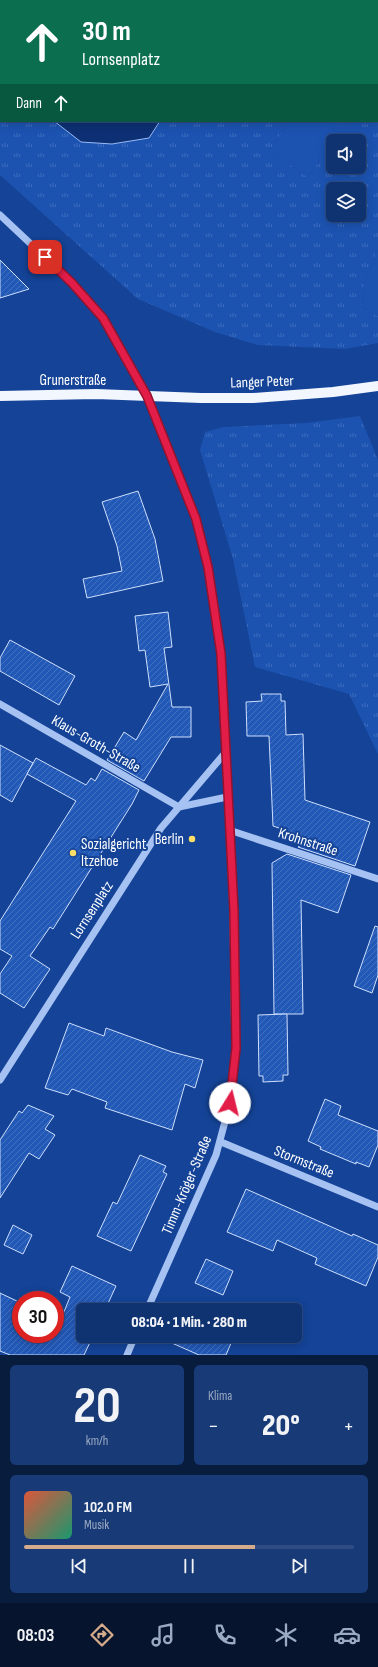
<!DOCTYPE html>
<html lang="de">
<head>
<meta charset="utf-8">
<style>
  :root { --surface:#0f3271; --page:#183a76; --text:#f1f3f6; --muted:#9baac3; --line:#2f4d84; --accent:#d6ab8b }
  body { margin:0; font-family:"Sofia Sans Condensed",sans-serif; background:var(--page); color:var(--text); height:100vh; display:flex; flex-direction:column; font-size:15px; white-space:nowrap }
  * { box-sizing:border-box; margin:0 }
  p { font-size:13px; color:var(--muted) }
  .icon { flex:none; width:22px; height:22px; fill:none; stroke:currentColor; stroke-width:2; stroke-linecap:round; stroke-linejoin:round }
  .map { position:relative; height:1355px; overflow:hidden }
  .sheet { display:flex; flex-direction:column; gap:10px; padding:10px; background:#081c3e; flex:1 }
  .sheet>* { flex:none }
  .hud { position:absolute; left:0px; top:0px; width:378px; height:122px; box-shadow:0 2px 10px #0003,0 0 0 1px var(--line); background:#0b6e4f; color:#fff; overflow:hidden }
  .fabs { position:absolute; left:326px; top:134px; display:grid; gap:8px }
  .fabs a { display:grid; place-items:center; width:40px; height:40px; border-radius:6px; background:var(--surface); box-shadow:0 2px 10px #0003,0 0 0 1px var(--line); font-size:20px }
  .speed { position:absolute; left:12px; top:1291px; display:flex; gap:8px; font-size:20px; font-weight:700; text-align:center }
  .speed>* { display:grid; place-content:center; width:52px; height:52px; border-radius:50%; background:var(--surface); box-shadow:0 2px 10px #0003,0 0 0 1px var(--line); line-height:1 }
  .speed .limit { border:6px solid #d22; background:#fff; color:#111 }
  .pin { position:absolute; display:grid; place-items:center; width:34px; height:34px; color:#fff; margin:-17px; border-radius:8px; box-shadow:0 2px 6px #0006 }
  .me { position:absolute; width:44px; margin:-22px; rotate:9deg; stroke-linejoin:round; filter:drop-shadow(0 0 3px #0008) }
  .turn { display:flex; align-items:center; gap:14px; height:84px; padding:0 16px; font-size:18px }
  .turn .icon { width:52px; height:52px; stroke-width:2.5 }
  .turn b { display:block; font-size:28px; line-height:34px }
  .then { display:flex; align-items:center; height:38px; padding:0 16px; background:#0003; gap:8px; font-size:15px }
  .big { font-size:30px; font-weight:800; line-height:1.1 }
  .sheet .widget { flex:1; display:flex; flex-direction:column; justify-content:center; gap:6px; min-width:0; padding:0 14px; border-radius:6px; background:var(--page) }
  .sheet .dial { align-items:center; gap:0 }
  .dial b { font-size:52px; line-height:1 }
  .song { display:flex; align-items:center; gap:12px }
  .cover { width:48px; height:48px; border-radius:6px; background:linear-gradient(135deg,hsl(10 70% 55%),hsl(160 70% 35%)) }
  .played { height:4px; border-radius:2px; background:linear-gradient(90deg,var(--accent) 70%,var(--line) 70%) }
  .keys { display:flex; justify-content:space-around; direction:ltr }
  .heat { display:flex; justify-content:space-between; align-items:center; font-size:22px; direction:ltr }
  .sheet .tiles { flex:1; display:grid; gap:10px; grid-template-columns:1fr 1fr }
  .widget:last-child { grid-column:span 2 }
  .trip { position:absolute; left:76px; top:1303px; width:226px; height:40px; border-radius:6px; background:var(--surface); box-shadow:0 2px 10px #0003,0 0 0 1px var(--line); font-weight:800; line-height:40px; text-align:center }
  .menu { display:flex; height:64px; justify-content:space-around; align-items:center; background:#06142d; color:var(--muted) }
  .menu .icon { width:28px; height:28px }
  .menu .on { color:var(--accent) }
  .menu b { font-size:18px; color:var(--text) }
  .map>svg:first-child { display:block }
  .grass { fill:url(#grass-tufts); fill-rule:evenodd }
  .pitch { fill:#1c53b1 }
  .water { fill:#0d3074; stroke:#98bcf5 }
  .building { fill:url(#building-hatch); stroke:#cedffd }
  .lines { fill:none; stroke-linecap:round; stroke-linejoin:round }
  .minor { stroke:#a6c2f2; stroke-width:7 }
  .major { stroke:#f1f6ff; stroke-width:10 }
  .route-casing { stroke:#92132f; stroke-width:10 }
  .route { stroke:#e11d48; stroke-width:7 }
  .poi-dot { fill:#ffdf67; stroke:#144397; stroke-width:1.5 }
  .labels { text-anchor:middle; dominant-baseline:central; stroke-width:4; stroke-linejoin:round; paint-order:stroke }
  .street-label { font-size:15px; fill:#fff; stroke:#144397 }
  .poi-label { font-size:15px; fill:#fff; stroke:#144397; text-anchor:end }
</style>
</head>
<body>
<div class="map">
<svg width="378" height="1355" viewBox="0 0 378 1355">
  <defs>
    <pattern id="grass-tufts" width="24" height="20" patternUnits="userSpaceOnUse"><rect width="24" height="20" fill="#1c53b1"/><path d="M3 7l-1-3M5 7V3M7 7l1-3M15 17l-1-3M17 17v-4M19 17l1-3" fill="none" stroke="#3e6dbd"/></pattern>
    <pattern id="building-hatch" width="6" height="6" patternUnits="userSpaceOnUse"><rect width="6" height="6" fill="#2258b6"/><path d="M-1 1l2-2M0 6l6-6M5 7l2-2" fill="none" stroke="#4371c1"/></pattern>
  </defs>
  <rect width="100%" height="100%" fill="#144397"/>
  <!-- grass -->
  <g class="grass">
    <path d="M0,0H61L1,1V121H54L81,142L112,144L149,138L160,121H290L269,151L308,177L333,141V167H359V141H333L347,121H377V1L242,0H378V250L365,281L362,307L378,316V343L345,349L258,345L215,332L138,299L0,175ZM333,189H359V215H333Z"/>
    <path d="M360,416L378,460V754L349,694L255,667L233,559L200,450L205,432L224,427L306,423Z"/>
  </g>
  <!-- pitch -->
  <g class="pitch">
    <path d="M290,121H347L308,177L269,151Z"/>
    <path d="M378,250V316L362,307L365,281Z"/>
  </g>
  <!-- water -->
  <g class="water">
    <path d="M61,0H242L60,1Z"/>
    <path d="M54,121H160L149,138L112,144L81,142Z"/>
  </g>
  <!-- building -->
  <g class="building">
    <path d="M0,260L29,289L0,298Z"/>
    <path d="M138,491L155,539L163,581L87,598L83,579L122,571L117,546L102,502Z"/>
    <path d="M168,612L172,647L164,648L172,707H191V737H171L144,781L107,760L124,732L136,740L168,684L150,687L145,650L139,651L135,616Z"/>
    <path d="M10,640L75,676L59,705L0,671V658Z"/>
    <path d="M261,694H281V701H285L286,735L303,734L305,800L370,822L355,866L298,847L311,839L273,826L269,736H247L246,702L262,701Z"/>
    <path d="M0,745L33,763L12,802L0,795Z"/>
    <path d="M36,758L86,785L91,778L95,781L102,769L139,790L132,804L53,929L50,927L30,956L50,969L24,1008L0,993V974L12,956L0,949V921L76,801L27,774Z"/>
    <path d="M287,854L351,875L338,913L301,900L303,1014H274L272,863Z"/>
    <path d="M375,926L378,927V975L372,993L354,986Z"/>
    <path d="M287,1014L288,1075H283V1081L263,1082V1076H259L258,1015Z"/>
    <path d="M69,1023L104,1036L106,1028L172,1052L203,1060L195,1088L185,1084L172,1130L105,1108L107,1102L72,1089L68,1095L45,1088Z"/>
    <path d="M325,1099L341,1106L338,1115L378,1131V1145L369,1167L356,1162V1164L320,1149L321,1147L308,1141Z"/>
    <path d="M28,1105L54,1116L45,1129L55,1135L39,1159L29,1153L0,1198V1140L19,1111L22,1113Z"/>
    <path d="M140,1155L166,1166L163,1172L167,1174L131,1251L97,1236L113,1202L117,1204Z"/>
    <path d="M246,1189L352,1236L353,1234L378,1245V1257L366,1286L315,1264L317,1258L277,1240L273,1251L227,1232Z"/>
    <path d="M13,1225L32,1235L23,1254L4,1245Z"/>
    <path d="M206,1259L233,1271L223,1295L195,1283Z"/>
    <path d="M72,1266L116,1286L105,1310H83V1336H93L84,1355H10L0,1351V1293L21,1303V1334H55L70,1297L60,1292Z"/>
    <path d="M156,1336H234L226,1355H199Z"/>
  </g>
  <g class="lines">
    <!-- minor -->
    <g class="minor">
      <path d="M0,215L66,277L90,302L103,318L117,342L147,396L196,519L208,567L215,607L221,654L233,911L235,1064L230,1103L216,1155L147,1310"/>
      <path d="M0,704L179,807L225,753"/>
      <path d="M229,830L378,879"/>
      <path d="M0,1080L161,828L179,807L227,797"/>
      <path d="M221,1142L378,1207"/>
      <path d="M127,1355L135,1336"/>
    </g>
    <!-- major -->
    <path class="major" d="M0,396L96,394L201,398H253L333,392L378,386"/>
  </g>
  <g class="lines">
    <!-- route casing -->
    <g class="route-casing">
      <path id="route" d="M45,257L72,283L103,318L147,396L196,519L208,567L221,654L234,911L236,1048L230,1103"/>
    </g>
    <!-- route -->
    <use href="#route" class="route"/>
  </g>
  <!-- markers -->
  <g class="poi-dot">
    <circle cx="192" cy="839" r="4"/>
    <circle cx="73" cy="853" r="4"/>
  </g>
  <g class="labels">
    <!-- street labels -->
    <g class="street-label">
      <text x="73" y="380">Grunerstraße</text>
      <text transform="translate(262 382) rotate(-2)">Langer Peter</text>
      <text transform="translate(96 744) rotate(30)">Klaus-Groth-Straße</text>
      <text transform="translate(308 842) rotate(18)">Krohnstraße</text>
      <text transform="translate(92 910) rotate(-57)">Lornsenplatz</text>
      <text transform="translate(304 1162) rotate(22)">Stormstraße</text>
      <text transform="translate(187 1185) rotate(-67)">Timm-Kröger-Straße</text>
    </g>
    <!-- poi labels -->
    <g class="poi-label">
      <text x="184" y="839">Berlin</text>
      <text x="81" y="844" text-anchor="start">Sozialgericht<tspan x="81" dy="17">Itzehoe</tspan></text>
    </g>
  </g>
</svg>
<div class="fabs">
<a><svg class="icon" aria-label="sound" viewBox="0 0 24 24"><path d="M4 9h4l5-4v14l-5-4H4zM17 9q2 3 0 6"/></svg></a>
<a><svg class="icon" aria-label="layers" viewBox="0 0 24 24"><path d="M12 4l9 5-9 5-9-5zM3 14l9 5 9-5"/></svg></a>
</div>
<div class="speed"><div class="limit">30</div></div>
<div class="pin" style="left:45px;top:257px;background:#d93025"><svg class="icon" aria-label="arrive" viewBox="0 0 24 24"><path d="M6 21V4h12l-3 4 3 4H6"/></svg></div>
<svg class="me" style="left:230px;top:1103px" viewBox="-20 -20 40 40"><circle r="19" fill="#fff"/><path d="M0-13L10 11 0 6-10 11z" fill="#e11d48"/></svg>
<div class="trip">08:04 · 1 Min. · 280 m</div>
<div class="hud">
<div class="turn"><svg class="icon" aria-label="ahead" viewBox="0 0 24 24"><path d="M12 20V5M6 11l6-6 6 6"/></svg><div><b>30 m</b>Lornsenplatz</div></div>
<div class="then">Dann<svg class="icon" aria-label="ahead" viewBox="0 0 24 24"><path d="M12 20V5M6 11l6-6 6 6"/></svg></div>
</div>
</div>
<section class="sheet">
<div class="tiles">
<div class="widget dial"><b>20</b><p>km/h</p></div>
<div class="widget"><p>Klima</p>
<div class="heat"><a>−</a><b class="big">20°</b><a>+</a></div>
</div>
<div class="widget">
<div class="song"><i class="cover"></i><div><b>102.0 FM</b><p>Musik</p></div></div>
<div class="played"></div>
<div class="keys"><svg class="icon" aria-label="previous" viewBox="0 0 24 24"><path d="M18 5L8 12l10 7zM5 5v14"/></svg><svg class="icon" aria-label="pause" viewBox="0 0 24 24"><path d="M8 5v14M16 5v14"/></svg><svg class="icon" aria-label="next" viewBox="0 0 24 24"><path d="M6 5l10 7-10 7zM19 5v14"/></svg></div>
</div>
</div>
</section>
<nav class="menu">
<b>08:03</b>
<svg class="icon on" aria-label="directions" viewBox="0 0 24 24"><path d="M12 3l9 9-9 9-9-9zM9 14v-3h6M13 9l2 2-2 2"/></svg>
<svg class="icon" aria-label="music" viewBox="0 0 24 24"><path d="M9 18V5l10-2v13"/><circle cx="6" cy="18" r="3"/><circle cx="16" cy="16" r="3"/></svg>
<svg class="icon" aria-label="phone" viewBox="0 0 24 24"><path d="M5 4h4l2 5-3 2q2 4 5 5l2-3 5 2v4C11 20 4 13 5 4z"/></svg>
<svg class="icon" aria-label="climate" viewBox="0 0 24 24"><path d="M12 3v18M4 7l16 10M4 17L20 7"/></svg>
<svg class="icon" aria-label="car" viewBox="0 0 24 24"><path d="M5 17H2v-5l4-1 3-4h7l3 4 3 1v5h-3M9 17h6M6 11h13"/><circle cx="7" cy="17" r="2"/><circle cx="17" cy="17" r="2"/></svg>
</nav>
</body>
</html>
